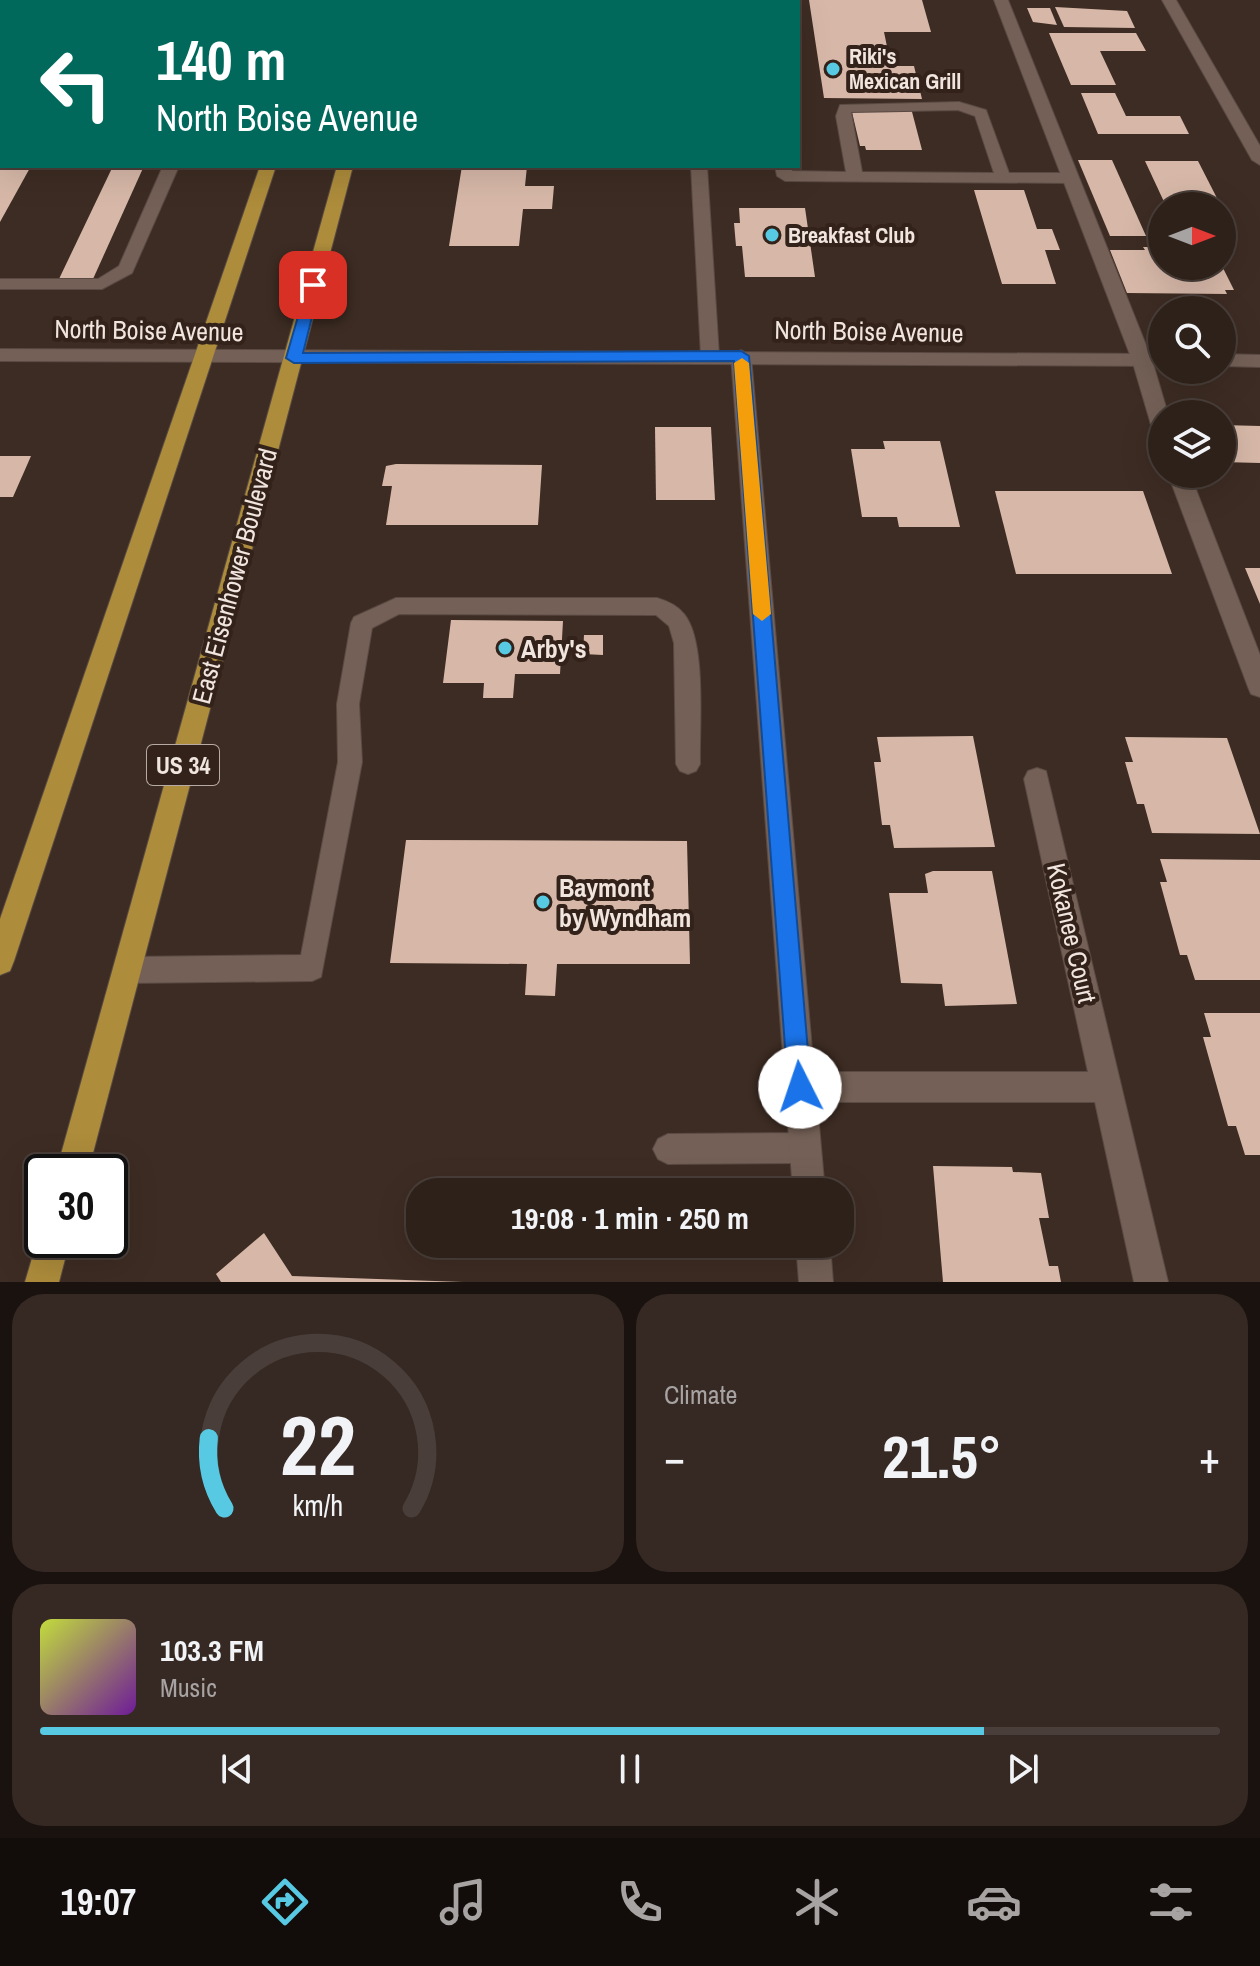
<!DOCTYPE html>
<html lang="en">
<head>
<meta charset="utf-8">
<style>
  :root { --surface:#2e211a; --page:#362923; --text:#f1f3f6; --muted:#a7a3a2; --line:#493e39; --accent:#57c9e2 }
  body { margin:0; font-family:"Archivo Narrow",sans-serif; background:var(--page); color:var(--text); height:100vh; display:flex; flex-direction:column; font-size:30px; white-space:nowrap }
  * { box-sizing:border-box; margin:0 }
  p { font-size:26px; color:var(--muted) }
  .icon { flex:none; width:44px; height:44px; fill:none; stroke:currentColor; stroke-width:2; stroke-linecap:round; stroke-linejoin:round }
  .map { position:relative; height:1282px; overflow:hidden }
  .drawer { display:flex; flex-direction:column; gap:12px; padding:12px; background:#19120e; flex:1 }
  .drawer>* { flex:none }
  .hud { position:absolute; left:0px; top:0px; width:800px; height:168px; box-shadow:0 8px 32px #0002,0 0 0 2px var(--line); background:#00695c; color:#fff; overflow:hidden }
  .needle { width:52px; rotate:90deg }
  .fabs { position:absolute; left:1148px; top:192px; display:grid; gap:16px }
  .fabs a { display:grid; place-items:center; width:88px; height:88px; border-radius:50%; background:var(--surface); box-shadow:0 8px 32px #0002,0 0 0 2px var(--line); font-size:40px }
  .speed { position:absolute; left:24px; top:1154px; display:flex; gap:16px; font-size:40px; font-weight:700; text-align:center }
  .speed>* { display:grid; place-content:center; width:104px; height:104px; border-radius:50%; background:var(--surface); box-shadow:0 8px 32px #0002,0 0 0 2px var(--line); line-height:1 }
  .speed .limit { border:4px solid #111; border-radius:12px; background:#fff; color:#111 }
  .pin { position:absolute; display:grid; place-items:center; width:68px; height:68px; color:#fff; margin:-34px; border-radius:16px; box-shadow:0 4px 12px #0006 }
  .me { position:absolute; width:88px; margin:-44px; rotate:356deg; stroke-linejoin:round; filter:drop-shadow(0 0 6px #0008) }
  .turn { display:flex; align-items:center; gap:28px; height:168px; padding:0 24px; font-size:36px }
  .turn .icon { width:104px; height:104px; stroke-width:2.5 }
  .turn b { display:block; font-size:56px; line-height:68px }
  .big { font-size:60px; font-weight:700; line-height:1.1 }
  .drawer .widget { flex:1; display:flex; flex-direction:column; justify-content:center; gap:12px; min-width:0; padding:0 28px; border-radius:32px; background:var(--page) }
  .drawer .dial { align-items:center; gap:0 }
  .dial svg { height:208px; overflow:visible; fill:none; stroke:var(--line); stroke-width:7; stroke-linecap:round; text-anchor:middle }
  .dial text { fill:var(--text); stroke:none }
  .song { display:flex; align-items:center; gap:24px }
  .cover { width:96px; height:96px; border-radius:12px; background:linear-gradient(135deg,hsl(70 70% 55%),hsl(280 70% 35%)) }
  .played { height:8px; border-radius:4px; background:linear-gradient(90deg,var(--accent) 80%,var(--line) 80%) }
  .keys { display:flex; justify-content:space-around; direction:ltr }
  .heat { display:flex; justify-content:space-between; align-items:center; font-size:44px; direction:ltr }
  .drawer .tiles { flex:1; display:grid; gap:12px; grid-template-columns:1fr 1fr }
  .widget:last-child { grid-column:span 2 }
  .trip { position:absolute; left:406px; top:1178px; width:448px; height:80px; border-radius:32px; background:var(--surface); box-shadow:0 8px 32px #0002,0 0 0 2px var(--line); font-weight:700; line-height:80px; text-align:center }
  .menu { display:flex; height:128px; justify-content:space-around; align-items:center; background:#120d0a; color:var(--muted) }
  .menu .icon { width:56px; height:56px }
  .menu .selected { color:var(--accent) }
  .menu b { font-size:36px; color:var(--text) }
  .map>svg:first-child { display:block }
  .building { fill:#d7b8a8 }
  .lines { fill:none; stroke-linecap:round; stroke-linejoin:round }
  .service-casing { stroke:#594a43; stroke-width:2 }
  .minor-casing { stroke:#594a43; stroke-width:2 }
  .tertiary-casing { stroke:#594a43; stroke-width:2 }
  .trunk-casing { stroke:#594a43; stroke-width:2 }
  .service { fill:#746056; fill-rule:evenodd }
  .minor { fill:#746056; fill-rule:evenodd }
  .tertiary { fill:#746056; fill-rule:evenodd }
  .trunk { fill:#ad8c3b; fill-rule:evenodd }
  .route { fill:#1a73e8; stroke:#114b97; stroke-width:2 }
  .slow { fill:#f59e0b }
  .poi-dot { fill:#57c9e2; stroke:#33221a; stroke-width:3 }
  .labels { text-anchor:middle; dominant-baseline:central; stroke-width:8; stroke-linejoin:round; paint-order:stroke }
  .far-poi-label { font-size:22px; font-weight:bold; fill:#f1e5df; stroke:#33221a; text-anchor:start }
  .shield { fill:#33221a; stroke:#b8aaa4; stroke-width:2 }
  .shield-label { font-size:24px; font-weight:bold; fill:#f1e5df }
  .street-label { font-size:26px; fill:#f1e5df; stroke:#33221a }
  .poi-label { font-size:26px; font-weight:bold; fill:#f1e5df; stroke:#33221a; text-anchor:start }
</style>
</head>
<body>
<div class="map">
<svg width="1260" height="1282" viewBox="0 0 1260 1282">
  <rect width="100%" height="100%" fill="#3d2c23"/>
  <!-- building -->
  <g class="building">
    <path d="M809,0H922L931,32H884L891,66H914L922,99L824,98Z"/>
    <path d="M1055,7L1127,11L1135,28L1064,27Z"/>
    <path d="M1027,8H1050L1057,25L1033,22Z"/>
    <path d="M1049,33H1136L1146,51H1100L1116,85H1071Z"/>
    <path d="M1081,93H1115L1126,116H1180L1189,134H1098Z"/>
    <path d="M851,108H911L922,150H866L865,146H860Z"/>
    <path d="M1078,160H1112L1146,236H1110Z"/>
    <path d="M1145,161H1198L1221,206H1166Z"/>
    <path d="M0,166H31L0,222Z"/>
    <path d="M113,166H144L93,279H59Z"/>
    <path d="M462,166H527L525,186H554L552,209H523L519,246H449Z"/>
    <path d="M974,190H1024L1037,229H1052L1060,250H1045L1056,284H1002Z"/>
    <path d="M739,208H805L815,277H745L742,246H736L734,223H740Z"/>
    <path d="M1143,247H1162V266H1222L1234,290H1225L1227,294L1127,293L1110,250H1145Z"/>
    <path d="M1222,425L1260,426V463L1222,462Z"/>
    <path d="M655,427H711L715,500H656Z"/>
    <path d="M883,441H940L960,527H899L897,517H862L851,449H885Z"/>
    <path d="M0,456H31L13,497H0Z"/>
    <path d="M396,464L542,465L538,525H386L392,486H382L386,466Z"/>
    <path d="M995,491H1143L1172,574H1016Z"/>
    <path d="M1245,568H1260V604Z"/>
    <path d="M451,620L563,621L560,674H515L513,698H483L484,683H443Z"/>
    <path d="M584,635H603V655L583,654Z"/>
    <path d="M973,736L995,847L894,848L890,825H882L874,762H881L877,737Z"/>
    <path d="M1125,737L1227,738L1260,834L1152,833L1144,804H1137L1125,762H1133Z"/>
    <path d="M406,840L687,841L690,964H557L555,996L525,995L527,964L390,963Z"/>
    <path d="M1160,859L1260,860V980H1195L1187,955H1180L1160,882H1167Z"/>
    <path d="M933,871H992L1017,1004L945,1006L942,984L901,983L889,893H928L925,874Z"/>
    <path d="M1204,1013H1260V1155H1245L1236,1126H1228L1203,1037H1211Z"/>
    <path d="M933,1166L1012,1167L1013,1172L1041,1173L1049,1218H1039L1049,1266H1058L1061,1282H943Z"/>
    <path d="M264,1233L292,1276L463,1282H221L216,1274Z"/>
  </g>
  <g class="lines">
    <!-- service casing -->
    <g class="service-casing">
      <g id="service">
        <path d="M433,0H451L453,2H435Z"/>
        <rect x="590" y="0" width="14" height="2"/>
        <rect x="756" y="0" width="14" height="2"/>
        <path d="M959,102L986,110L1009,173H1071L1079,178L1071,183L785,181L777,176L775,166H791L792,171L846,172L836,116L840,105ZM958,110L975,116L994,173L862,172L851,112Z"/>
        <path d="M163,166H179L132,273L102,289H0V279H98L119,266Z"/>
        <path d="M691,166H707L719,356L710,362L701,356Z"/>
        <path d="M396,598H657C667,601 677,605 684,614C707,642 699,727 700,764L696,771L688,774L680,771L676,764L674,643L669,626L656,615L399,614L372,628L359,704L362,762L321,977L312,981L127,983L118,979L114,970L118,961L127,957L301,955L338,762L337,704L351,623L354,617Z"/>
        <path d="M805,1133L815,1138L820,1148L815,1158L805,1163L668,1164L658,1159L653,1149L658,1139L668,1134Z"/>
      </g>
    </g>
    <!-- minor casing -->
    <g class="minor-casing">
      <g id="minor">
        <path d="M994,0H1008L1152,360L1168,414H1162V435L1152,428L1132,360Z"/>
        <path d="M1162,0H1176L1260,146V165L1252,160Z"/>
        <path d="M741,350L751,356L814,1072H1088L1024,779L1028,771L1037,768L1046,771L1168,1282H1134L1095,1102H817L825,1192H793L731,356Z"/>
        <path d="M1168,474H1190L1260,655V697L1251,694L1248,687Z"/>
        <path d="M796,1244H830L833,1282H799Z"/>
      </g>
    </g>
    <!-- tertiary casing -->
    <g class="tertiary-casing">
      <g id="tertiary">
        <path d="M0,349L1162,354V366L0,361Z"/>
        <path d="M1222,354L1260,355V367L1222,366Z"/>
      </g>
    </g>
    <!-- trunk casing -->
    <g class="trunk-casing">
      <g id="trunk">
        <path d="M349,0H366L367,2H350Z"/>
        <path d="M260,166H276L14,961L10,971L0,975V919Z"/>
        <path d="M337,166H353L88,1172H56Z"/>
        <path d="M41,1228L42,1240H70L59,1282H25Z"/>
      </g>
    </g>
    <!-- service -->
    <use href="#service" class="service"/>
    <!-- minor -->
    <use href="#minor" class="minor"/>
    <!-- tertiary -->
    <use href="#tertiary" class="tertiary"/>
    <!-- trunk -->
    <use href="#trunk" class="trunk"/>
  </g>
  <!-- route -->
  <path class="route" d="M308,282L320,285L303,353L741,351L749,356L811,1087L808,1095L800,1098L792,1095L788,1087L734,361L294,363L286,358Z"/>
  <!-- slow -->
  <path class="slow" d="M742,358L749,363L771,614L762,621L753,614L734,363Z"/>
  <!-- markers -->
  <g class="poi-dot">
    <circle cx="833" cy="69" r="8"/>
    <circle cx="772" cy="235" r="8"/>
    <circle cx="505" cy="648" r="8"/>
    <circle cx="543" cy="902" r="8"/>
  </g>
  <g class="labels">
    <!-- far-poi labels -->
    <g class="far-poi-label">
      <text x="849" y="56">Riki's<tspan x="849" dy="25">Mexican Grill</tspan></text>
      <text x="788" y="235">Breakfast Club</text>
    </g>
    <!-- shield labels -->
    <rect class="shield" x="147" y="745" width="72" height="40" rx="6"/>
    <g class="shield-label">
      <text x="183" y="765">US 34</text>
    </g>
    <!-- street labels -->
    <g class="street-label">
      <text transform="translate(149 330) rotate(1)">North Boise Avenue</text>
      <text transform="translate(869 331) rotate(1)">North Boise Avenue</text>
      <text transform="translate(234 576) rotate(-75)">East Eisenhower Boulevard</text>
      <text transform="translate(1072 933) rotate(77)">Kokanee Court</text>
    </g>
    <!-- poi labels -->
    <g class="poi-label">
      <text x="521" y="648">Arby's</text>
      <text x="559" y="887">Baymont<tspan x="559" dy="30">by Wyndham</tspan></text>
    </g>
  </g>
</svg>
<div class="fabs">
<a><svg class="needle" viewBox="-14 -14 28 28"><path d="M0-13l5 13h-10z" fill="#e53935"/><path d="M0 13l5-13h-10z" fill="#a7a3a2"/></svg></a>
<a><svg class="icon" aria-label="search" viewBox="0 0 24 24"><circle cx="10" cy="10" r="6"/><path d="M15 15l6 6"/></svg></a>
<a><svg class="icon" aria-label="layers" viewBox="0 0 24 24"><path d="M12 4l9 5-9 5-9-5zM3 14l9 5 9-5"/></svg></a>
</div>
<div class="speed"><div class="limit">30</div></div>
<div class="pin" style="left:313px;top:285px;background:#d93025"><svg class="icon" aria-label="arrive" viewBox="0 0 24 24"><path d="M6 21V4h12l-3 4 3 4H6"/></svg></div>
<svg class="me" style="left:800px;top:1087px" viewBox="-20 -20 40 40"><circle r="19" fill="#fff"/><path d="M0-13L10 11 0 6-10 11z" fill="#1a73e8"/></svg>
<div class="trip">19:08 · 1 min · 250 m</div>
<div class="hud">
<div class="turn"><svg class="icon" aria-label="left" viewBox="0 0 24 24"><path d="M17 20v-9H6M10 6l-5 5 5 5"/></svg><div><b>140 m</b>North Boise Avenue</div></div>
</div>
</div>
<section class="drawer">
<div class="tiles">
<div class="widget dial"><svg viewBox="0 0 100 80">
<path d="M14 69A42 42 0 1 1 86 69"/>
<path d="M14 69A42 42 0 0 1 8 42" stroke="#57c9e2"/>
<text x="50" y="56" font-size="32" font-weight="700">22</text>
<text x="50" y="72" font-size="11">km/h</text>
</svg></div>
<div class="widget"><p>Climate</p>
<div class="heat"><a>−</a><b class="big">21.5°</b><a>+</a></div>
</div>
<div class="widget">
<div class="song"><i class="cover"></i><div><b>103.3 FM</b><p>Music</p></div></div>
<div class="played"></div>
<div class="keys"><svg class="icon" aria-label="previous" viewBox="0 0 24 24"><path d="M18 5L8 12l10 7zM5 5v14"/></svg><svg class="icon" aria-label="pause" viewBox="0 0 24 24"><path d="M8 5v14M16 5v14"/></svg><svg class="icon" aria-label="next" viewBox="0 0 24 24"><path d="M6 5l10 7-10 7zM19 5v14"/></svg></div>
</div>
</div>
</section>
<nav class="menu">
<b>19:07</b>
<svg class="icon selected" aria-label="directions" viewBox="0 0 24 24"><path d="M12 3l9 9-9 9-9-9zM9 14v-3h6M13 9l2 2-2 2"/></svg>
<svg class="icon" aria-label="music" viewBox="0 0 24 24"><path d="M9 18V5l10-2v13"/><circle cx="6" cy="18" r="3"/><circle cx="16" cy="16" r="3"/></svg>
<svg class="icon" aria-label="phone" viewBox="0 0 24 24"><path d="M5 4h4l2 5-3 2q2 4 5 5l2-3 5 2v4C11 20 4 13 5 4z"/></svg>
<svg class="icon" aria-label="climate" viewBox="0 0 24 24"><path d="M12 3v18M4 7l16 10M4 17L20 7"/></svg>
<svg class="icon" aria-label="car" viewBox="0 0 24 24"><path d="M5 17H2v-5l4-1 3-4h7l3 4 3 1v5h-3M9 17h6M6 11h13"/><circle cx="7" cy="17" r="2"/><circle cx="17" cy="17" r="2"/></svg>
<svg class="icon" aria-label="filters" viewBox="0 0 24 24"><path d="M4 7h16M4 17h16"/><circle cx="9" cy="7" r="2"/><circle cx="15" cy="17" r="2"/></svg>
</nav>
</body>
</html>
